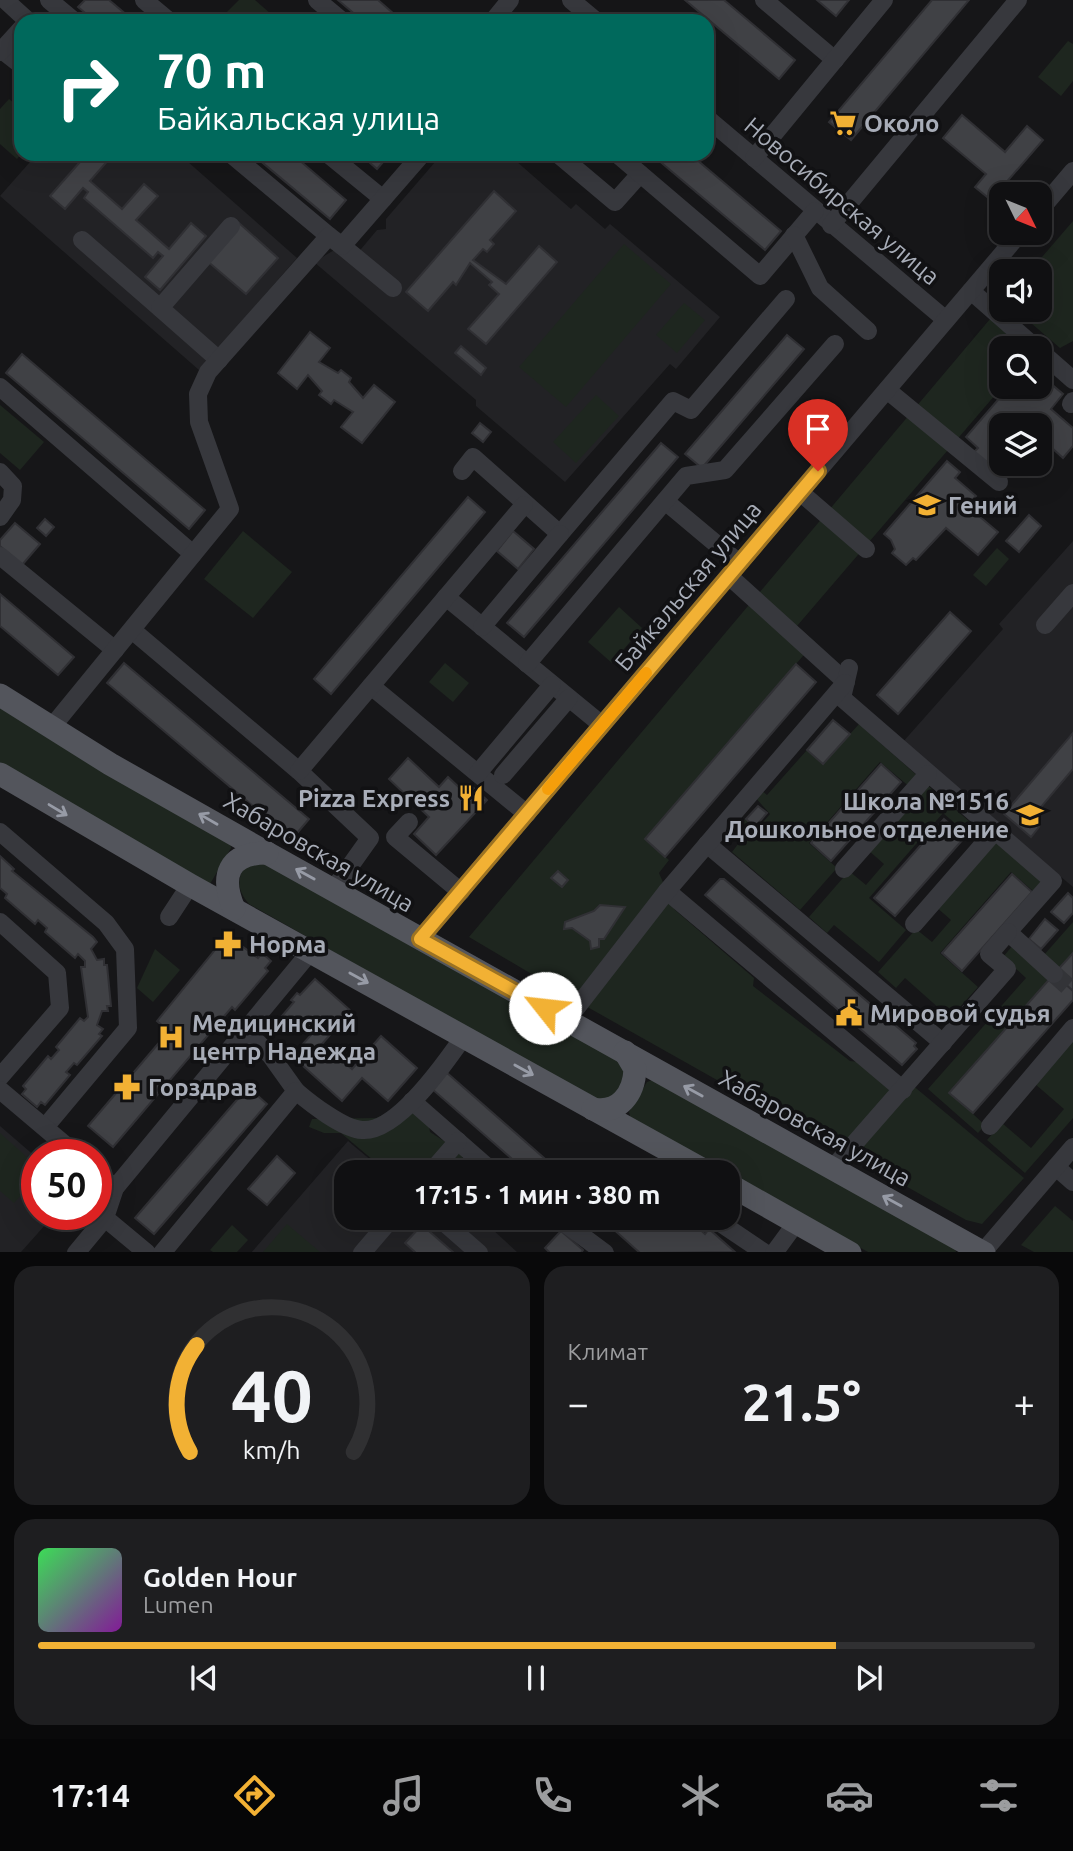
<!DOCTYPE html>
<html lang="ru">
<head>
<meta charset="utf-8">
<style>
  :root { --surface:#101012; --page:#1e1e20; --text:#f1f3f6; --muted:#9c9d9f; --line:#303032; --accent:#f2b134 }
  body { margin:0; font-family:Ubuntu,sans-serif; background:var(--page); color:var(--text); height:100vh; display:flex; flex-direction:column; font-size:26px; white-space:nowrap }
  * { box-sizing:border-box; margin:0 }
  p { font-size:23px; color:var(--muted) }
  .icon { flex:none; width:38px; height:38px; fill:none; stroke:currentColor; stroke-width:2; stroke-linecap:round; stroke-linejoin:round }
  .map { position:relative; height:1252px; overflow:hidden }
  .panel { display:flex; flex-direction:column; gap:14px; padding:14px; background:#09090a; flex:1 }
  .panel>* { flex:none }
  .top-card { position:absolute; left:14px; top:14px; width:700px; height:147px; border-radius:21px; box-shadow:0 7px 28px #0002,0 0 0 2px var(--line); background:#00695c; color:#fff; overflow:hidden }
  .needle { width:46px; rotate:133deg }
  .fabs { position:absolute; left:989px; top:182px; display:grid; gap:14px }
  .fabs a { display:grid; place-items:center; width:63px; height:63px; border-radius:14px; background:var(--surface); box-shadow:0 7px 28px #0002,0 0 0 2px var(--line); font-size:35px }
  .speed { position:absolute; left:21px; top:1139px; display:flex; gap:14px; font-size:35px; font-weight:700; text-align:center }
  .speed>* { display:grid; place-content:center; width:91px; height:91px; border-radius:50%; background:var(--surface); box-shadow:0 7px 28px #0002,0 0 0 2px var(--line); line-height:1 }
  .speed .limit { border:10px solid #d22; background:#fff; color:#111 }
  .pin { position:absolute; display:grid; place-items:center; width:60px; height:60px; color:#fff; margin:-72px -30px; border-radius:50% 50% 50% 0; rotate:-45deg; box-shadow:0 0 7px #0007 }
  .pin .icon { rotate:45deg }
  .me { position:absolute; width:77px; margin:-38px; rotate:299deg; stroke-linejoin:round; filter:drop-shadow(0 0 5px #0008) }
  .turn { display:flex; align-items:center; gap:24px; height:147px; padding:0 28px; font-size:32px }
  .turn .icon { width:91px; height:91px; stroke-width:2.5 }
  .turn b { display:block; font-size:49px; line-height:60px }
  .big { font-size:52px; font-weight:700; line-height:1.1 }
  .panel .card { flex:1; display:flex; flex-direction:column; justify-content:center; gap:10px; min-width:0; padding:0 24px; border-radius:21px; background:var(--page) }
  .panel .dial { align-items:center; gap:0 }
  .dial svg { height:182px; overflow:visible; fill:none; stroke:var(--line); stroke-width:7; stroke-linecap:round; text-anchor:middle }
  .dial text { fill:var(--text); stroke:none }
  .song { display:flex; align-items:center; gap:21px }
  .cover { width:84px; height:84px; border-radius:10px; background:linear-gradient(135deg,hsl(130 70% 55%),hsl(290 70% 35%)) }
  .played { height:7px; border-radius:4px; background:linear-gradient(90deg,var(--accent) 80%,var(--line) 80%) }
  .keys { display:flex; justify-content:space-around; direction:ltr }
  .heat { display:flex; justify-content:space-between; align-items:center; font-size:38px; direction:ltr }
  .panel .tiles { flex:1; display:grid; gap:14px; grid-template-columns:1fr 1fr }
  .card:last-child { grid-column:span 2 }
  .trip { position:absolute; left:334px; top:1160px; width:406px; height:70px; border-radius:21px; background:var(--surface); box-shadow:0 7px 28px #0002,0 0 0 2px var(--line); font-weight:700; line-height:70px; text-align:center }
  .menu { display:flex; height:112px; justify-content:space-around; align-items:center; background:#060607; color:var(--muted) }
  .menu .icon { width:49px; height:49px }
  .menu .on { color:var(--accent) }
  .menu b { font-size:32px; color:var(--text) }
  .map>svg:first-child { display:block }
  .built { fill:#222225 }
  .green { fill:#1e261f }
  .building { fill:#404145; stroke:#303034; stroke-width:2 }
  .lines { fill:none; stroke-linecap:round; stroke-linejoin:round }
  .minor-tunnel { stroke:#333438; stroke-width:18; stroke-dasharray:18 9; stroke-linecap:butt }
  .minor { stroke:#37383d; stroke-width:18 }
  .major { stroke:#53555c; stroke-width:23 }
  .oneway { stroke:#979ba6 }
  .route-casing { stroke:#9d7322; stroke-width:18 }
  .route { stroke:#f2b134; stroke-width:12 }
  .slow { stroke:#f59e0b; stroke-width:12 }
  .labels { text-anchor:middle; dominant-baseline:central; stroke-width:7; stroke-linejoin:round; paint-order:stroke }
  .poi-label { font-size:24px; font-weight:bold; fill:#a8adb8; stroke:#111113; text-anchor:start }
  .street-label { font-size:24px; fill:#a8adb8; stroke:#111113 }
</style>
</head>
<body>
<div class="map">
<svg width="1073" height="1253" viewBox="0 0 1073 1253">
  <rect width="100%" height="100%" fill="#161618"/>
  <!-- built -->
  <g class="built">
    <path d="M37,154H179L297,258L199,370L0,196Z"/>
    <path d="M442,154H508L571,209L576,204L605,229L610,224L720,317L676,369L670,364L565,482L476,406V400L314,262L336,249L351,261L377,230L386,229V219Z"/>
    <path d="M1073,541V887L902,743L1003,629L999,624Z"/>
    <path d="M0,1126L37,1158V1214L54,1215L21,1252H0Z"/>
    <path d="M348,1141L385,1172H346V1218H480L517,1252L251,1253Z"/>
  </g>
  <!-- green -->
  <g class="green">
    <path d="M239,0H255L279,21H226V13Z"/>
    <path d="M1068,41L1073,44V81L1061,96L1038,77Z"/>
    <path d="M9,99L21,109V154L17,159L0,144V109Z"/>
    <path d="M1073,221V341L1060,348L1016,310H1040V271H1030Z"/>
    <path d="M624,244L671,284L566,407L519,367Z"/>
    <path d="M684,303L705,320L677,353L656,335Z"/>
    <path d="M1001,306L1027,348H1001L1002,387L797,626L815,642L645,839L669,860L659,873L675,910L754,978L753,986L850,1061L859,1062L911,1084L1024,1178L982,1224L966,1220L582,1004L469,937Z"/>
    <path d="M596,395L619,416L576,463L553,442Z"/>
    <path d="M0,405L44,442L20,470L0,453Z"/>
    <path d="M243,531L292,572L253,618L204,579Z"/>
    <path d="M997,548L1009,559L986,586L973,575Z"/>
    <path d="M619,607L642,628L612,663L588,642Z"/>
    <path d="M445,663L469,683L453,702L429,682Z"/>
    <path d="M0,707L230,843L231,848L210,884L0,763Z"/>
    <path d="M859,724L920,778L911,788L880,762L809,843L837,868L800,910L732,852L748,831L742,822L745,819L757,829L770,814L753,795L759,788L767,795L807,750L823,764Z"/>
    <path d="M926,784L985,835L978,843L943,813L869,898L906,930L879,962L834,925L827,933L809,917L849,871L866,885L884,864L868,850Z"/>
    <path d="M993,838L1042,881L1033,891L1011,872L940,953L978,987L950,1018L905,978L896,988L878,972L916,929L932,942L951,920L935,906Z"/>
    <path d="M268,861L623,1061L627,1071L618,1095L600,1103L249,904C238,891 236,880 245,866Z"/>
    <path d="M1073,922V953L1059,968L1044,955Z"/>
    <path d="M1013,945L1051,977L950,1093L985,1125L978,1133L928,1089L1026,978L1003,957Z"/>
    <path d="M155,949L180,970L153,1002L137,988Z"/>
    <path d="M1073,1040V1118L1025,1173L987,1140L1002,1123L1031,1148L1064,1109L1035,1084Z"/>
    <path d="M652,1080L955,1248L956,1252H868L631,1120L629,1112L647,1082Z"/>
    <path d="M397,1109L427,1116L430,1132L458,1150L463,1157L453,1170L430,1161L413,1163L398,1171H386L341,1133H324L309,1127L312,1119L376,1118Z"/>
    <path d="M0,1133L37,1166V1178L14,1203L0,1191Z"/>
    <path d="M1055,1206L1073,1221V1252H1034L1021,1245Z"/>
    <path d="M287,1224L320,1252H263Z"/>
    <path d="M232,1225L248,1240L237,1252H213L210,1250Z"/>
  </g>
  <!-- building -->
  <g class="building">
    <path d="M85,0H109L134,21H95L78,7Z"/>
    <path d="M338,0H378L402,21H363Z"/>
    <path d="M685,0H724L795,60L779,79Z"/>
    <path d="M817,0H849L836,16Z"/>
    <path d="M932,0H969L851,140L829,122Z"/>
    <path d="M962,115L1005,152L1027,126L1043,140L991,200L975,187L986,174L943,138Z"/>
    <path d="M87,154H107L111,157L90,181L122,209L144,184L158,196L136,220L169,249L191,223L206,236L160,290L145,277L163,256L158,252L153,258L84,198L88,192L83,188L65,209L50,196Z"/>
    <path d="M252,154H292L346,200L330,219Z"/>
    <path d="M360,154H390L377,169Z"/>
    <path d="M651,154H690L781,231L765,250Z"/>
    <path d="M494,191L516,211L490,240L494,244L487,252L483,249L473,260L506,284L539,246L557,262L486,344L468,329L499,294L489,285L492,282L470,263L456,285L453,282L428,311L406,292Z"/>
    <path d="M239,223L278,258L246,294L206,260Z"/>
    <path d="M310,332L330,348L319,362L338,373L341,370L351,378L349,382L363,398L374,385L395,402L362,443L341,427L353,412L334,400L331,404L319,395L322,391L308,375L297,389L278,373Z"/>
    <path d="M787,335L804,349L702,468L685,454Z"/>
    <path d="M461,346L486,368L481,375L455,353Z"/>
    <path d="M22,354L205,510L189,529L6,373Z"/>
    <path d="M1040,365L1047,372L1043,377L1063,394L1051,409L1073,428V446L1063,458L1040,437V425H1001V458L993,468L974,452L978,448L966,437L1009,387H1040Z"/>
    <path d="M480,423L491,432L483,442L472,433Z"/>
    <path d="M661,443L678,457L524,637L507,623Z"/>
    <path d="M947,461L960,472L955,478L976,496L967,506L998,532L978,555L946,528L916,560L913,558L906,565L892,553L895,549L891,540L884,534Z"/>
    <path d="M468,497L485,512L331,694L314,679Z"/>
    <path d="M1029,515L1041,526L1019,552L1006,541Z"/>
    <path d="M45,519L54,527L46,536L37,528Z"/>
    <path d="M15,523L40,544L22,565L0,546V540Z"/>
    <path d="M513,531L534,549L518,569L497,551Z"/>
    <path d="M0,594L74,657L58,675L0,626Z"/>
    <path d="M950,612L971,631L898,714L877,695Z"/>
    <path d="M124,663L309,819L292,839L107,683Z"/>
    <path d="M796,664L816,682L665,857L645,839Z"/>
    <path d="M833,720L850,734L823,764L807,750Z"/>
    <path d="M1073,733V769L1030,820L1039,827L1031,837L1004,814Z"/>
    <path d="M408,758L439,787L448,777L463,791L469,784L487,800L436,855L414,834L429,817L389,779Z"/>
    <path d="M881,764L901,782L831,861L811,843Z"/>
    <path d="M758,806L767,813L755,827L746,819Z"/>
    <path d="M944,819L965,837L895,916L874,898Z"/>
    <path d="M0,856L14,869L12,871L93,937L97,942L91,949L97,960L104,959V965H107L111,1006H107L108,1011H102L97,1025L103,1029L99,1034L102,1036L77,1065L74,1063L66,1072L70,1075L45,1105L41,1102L37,1107L22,1094L26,1089L23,1086L48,1056L51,1059L59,1050L56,1047L80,1018L84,1021L88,1017L81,967H85V961L78,954L75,958L45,932L47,928L38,920L35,924L5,898L7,894L0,888Z"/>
    <path d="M558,871L568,880L562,887L551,878Z"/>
    <path d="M1012,874L1032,892L962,971L942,953Z"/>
    <path d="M720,879H724L916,1043L914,1046L917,1049L902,1065L705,895Z"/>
    <path d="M1068,893L1073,898V913L1064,923L1051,912Z"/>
    <path d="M600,905L625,907L604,939H599V947L591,949L590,941L572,928L564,929L565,922L594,911Z"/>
    <path d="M1045,919L1058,930L1041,949L1029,939Z"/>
    <path d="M227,935L258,958L262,953L271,961L265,968L268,971L235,1010L232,1007L113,1147L88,1126L169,1031L157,1021Z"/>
    <path d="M1073,953V991L1054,974Z"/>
    <path d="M1054,974L1073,991V1000L973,1113L949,1093Z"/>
    <path d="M315,979L351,1011L322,1044L352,1069L381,1036L417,1068L388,1101L362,1078L342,1101L292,1056L312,1034L299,1024L295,1028L282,1016L294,1002L291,1000L297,993L300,995Z"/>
    <path d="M446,1072L560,1172H527L432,1089Z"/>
    <path d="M248,1087L267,1104L154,1234L135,1218Z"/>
    <path d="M277,1156L295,1173L267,1205L248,1189Z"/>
    <path d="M601,1218H687L705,1234L709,1229L735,1252L640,1253Z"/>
    <path d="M422,1225L454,1253H416L405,1243Z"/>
    <path d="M561,1231L583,1250L581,1253H550L545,1248Z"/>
  </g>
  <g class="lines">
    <!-- minor-tunnel -->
    <path class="minor-tunnel" d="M1054,974L1073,991"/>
    <!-- minor -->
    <g class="minor">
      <path d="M5,0L28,21"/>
      <path d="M49,0L74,21"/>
      <path d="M144,0L169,21"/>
      <path d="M317,0L342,21"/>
      <path d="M571,0L596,21"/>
      <path d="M764,0L835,60"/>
      <path d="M493,21L510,0"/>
      <path d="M2,50L21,65"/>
      <path d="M0,52L21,29"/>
      <path d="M707,118L946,320"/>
      <path d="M231,154L329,236"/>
      <path d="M328,154L383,199"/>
      <path d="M558,154L615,202L640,174"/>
      <path d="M617,154L760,276L815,211"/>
      <path d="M754,158L884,0"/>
      <path d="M1040,210L1073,171"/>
      <path d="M831,225L1018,0"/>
      <path d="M794,235L820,288L868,331"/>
      <path d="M82,240L160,308"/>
      <path d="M342,246L393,288"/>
      <path d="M971,291L1036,348"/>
      <path d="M1040,351L1073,380"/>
      <path d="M219,360L160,308L231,226"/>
      <path d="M0,387L193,554"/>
      <path d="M887,390L999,482"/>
      <path d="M1071,404L1073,401"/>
      <path d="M462,471L473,457L560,534L673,401L691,410L786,299"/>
      <path d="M0,472L13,486L12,500L0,517"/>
      <path d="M800,492L866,549"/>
      <path d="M665,501L739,563"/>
      <path d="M0,556L115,650"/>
      <path d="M729,576L846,682"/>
      <path d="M446,597L602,725"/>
      <path d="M1045,625L1073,593"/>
      <path d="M482,627L560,534"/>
      <path d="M132,630L299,771L370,838L333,890"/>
      <path d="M527,664L686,476L725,470L835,344"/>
      <path d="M849,668L842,698L1053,881L1008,932L1054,974"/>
      <path d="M371,686L527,814"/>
      <path d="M51,728L230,509L199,422L198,394L208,372L329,236L342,246L422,154"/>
      <path d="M299,771L524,505"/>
      <path d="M478,773L552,685"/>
      <path d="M503,775L569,698"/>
      <path d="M409,822L395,837L461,892"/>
      <path d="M0,832L106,923L125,949L128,1028L46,1126"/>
      <path d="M707,844L943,1043"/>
      <path d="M844,869L928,774"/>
      <path d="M667,891L903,1090"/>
      <path d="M169,917L190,885"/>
      <path d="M0,922L57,973L60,1008L0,1077"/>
      <path d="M914,924L995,831"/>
      <path d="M420,939L1020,233"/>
      <path d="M567,1020L667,891L845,683"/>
      <path d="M246,1031L271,1056L296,1091"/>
      <path d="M0,1090L77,1155"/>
      <path d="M412,1101L493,1172"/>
      <path d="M990,1126L1073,1028"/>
      <path d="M1056,1167L1073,1182"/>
      <path d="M833,1168L1007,969L989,954L1008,932"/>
      <path d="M96,1172L115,1188L105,1218L147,1253"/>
      <path d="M431,1172L458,1141"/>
      <path d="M115,1188L311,951"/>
      <path d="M439,1218L479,1253"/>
      <path d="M558,1218L605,1253"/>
      <path d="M713,1218L765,1253"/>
      <path d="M76,1253L105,1218"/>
      <path d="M162,1253L296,1091C310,1103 343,1129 362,1130C397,1133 446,1062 464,1036"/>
      <path d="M362,1253L392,1218"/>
      <path d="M774,1253L796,1223"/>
      <path d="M982,1253L1073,1147"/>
    </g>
    <!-- major -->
    <g class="major">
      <path d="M0,695L110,764L267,853L984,1253"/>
      <path d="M0,774L190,885L707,1172"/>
      <path d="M234,909C220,876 228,853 267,853"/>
      <path d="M593,1109C619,1114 634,1094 635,1069L625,1052"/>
      <path d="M728,1184L850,1253"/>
    </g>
  </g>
  <!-- one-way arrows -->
  <defs><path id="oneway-shaft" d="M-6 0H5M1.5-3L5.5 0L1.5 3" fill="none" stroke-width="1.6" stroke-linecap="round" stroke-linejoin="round" transform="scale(1.75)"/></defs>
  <g class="oneway">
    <use href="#oneway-shaft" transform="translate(58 810) rotate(31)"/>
    <use href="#oneway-shaft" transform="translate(208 819) rotate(-150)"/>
    <use href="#oneway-shaft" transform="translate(305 874) rotate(-151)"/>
    <use href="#oneway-shaft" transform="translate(359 978) rotate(29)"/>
    <use href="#oneway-shaft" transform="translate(524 1070) rotate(29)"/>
    <use href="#oneway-shaft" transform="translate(693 1091) rotate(-151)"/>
    <use href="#oneway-shaft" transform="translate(892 1201) rotate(-151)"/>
  </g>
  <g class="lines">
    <!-- route casing -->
    <g class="route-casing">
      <path id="route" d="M545,1008L420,939L818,471"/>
    </g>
    <!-- route -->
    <use href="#route" class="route"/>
    <!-- slow -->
    <path class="slow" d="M548,789L646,673"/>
  </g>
  <!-- icons -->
  <defs>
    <g id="supermarket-bare" transform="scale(2.1)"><path d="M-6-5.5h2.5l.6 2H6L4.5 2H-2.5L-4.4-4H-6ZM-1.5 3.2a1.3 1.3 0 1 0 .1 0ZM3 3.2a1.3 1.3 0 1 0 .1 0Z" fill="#f2b134" stroke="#111113" stroke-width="2.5" paint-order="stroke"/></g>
    <g id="school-bare" transform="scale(2.1)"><path d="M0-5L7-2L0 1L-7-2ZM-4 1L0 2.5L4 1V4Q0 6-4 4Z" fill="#f2b134" stroke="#111113" stroke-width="2.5" paint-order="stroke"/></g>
    <g id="restaurant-bare" transform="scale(2.1)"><path d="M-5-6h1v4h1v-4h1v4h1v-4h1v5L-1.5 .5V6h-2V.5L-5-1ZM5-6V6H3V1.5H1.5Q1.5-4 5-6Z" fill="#f2b134" stroke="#111113" stroke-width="2.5" paint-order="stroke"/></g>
    <g id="pharmacy-bare" transform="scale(2.1)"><path d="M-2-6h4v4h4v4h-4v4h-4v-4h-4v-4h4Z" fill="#f2b134" stroke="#111113" stroke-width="2.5" paint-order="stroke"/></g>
    <g id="civic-bare" transform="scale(2.1)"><path d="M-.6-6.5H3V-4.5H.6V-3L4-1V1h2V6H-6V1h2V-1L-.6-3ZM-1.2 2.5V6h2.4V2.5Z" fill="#f2b134" stroke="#111113" stroke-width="2.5" paint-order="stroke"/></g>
    <g id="hospital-bare" transform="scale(2.1)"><path d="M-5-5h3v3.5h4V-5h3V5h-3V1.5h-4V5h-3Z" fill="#f2b134" stroke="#111113" stroke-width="2.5" paint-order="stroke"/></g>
  </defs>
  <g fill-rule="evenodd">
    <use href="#supermarket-bare" x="843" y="123"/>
    <use href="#school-bare" x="927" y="505"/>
    <use href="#restaurant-bare" x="471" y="798"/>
    <use href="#school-bare" x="1030" y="815"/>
    <use href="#pharmacy-bare" x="228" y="944"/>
    <use href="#civic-bare" x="849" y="1013"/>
    <use href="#hospital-bare" x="171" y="1037"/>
    <use href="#pharmacy-bare" x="127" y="1087"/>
  </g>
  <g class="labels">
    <!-- poi labels -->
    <g class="poi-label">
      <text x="864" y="123">Около</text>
      <text x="948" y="505">Гений</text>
      <text x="450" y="798" text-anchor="end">Pizza Express</text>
      <text x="1009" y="801" text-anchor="end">Школа №1516<tspan x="1009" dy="28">Дошкольное отделение</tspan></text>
      <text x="249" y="944">Норма</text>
      <text x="870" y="1013">Мировой судья</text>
      <text x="192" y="1023">Медицинский<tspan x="192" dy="28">центр Надежда</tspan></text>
      <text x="148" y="1087">Горздрав</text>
    </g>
    <!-- street labels -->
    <g class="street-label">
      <text transform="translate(842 201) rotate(40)">Новосибирская улица</text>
      <text transform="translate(688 586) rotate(-50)">Байкальская улица</text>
      <text transform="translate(319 852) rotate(30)">Хабаровская улица</text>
      <text transform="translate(815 1128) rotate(29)">Хабаровская улица</text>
    </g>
  </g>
</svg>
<div class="fabs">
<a><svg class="needle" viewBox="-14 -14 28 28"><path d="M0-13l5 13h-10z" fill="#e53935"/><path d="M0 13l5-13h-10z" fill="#9c9d9f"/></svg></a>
<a><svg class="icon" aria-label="sound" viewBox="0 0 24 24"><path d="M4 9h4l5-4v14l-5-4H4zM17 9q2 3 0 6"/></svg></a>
<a><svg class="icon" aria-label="search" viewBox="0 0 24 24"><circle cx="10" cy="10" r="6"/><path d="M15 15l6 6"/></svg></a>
<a><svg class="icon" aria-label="layers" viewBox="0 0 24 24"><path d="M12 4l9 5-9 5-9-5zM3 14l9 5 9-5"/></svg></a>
</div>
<div class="speed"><div class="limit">50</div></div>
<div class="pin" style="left:818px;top:471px;background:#d93025"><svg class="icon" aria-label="arrive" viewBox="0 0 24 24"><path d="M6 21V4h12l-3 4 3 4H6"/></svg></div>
<svg class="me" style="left:545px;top:1008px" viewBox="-20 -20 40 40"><circle r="19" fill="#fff"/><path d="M0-13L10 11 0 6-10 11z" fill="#f2b134"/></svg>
<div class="trip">17:15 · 1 мин · 380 m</div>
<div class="top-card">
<div class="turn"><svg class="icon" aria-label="right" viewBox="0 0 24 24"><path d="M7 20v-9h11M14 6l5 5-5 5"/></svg><div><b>70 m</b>Байкальская улица</div></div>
</div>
</div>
<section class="panel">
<div class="tiles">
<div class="card dial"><svg viewBox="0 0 100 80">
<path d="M14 69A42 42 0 1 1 86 69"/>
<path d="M14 69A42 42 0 0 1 17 22" stroke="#f2b134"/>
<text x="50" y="56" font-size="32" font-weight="700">40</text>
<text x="50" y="72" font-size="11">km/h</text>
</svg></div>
<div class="card"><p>Климат</p>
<div class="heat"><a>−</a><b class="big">21.5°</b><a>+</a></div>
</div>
<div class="card">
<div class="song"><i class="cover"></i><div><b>Golden Hour</b><p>Lumen</p></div></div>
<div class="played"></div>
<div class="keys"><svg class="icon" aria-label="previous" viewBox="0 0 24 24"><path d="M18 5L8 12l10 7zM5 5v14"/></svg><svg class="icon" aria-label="pause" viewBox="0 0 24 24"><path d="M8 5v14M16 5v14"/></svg><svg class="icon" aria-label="next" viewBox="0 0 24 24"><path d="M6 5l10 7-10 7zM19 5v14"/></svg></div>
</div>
</div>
</section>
<nav class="menu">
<b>17:14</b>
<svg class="icon on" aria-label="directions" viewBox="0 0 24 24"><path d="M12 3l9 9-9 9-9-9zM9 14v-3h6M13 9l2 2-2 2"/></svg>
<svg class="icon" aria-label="music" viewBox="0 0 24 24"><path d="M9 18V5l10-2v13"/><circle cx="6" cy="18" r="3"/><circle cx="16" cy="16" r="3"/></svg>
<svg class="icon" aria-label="phone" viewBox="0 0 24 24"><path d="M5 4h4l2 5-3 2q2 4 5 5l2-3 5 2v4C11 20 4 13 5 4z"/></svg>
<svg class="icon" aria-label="climate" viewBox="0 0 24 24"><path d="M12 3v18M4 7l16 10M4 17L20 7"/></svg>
<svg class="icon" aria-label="car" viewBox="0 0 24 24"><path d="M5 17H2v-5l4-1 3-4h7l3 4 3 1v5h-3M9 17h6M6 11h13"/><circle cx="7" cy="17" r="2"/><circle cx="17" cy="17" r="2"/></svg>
<svg class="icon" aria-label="filters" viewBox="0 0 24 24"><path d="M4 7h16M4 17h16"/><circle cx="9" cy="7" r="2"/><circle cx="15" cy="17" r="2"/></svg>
</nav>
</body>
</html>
